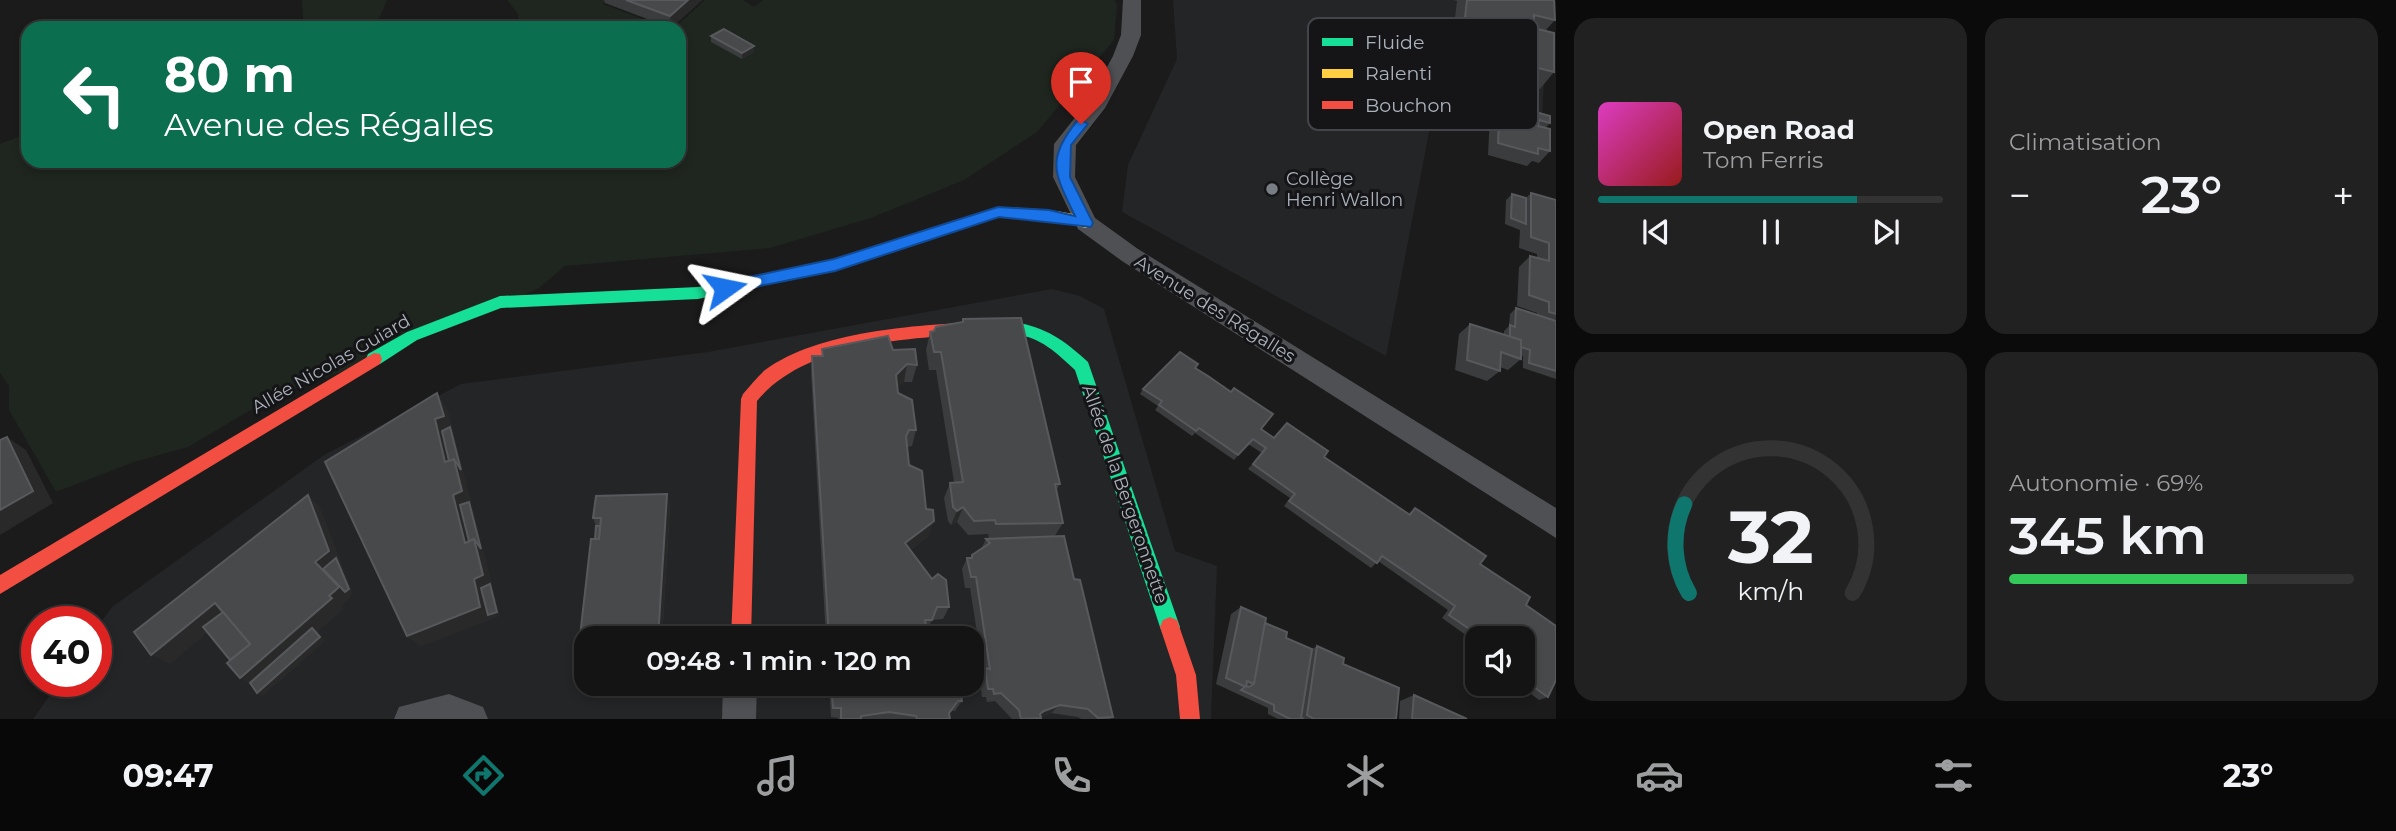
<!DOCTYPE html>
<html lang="fr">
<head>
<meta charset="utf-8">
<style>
  :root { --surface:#141414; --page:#212122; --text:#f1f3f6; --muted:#9d9ea0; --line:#333334; --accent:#0f766e }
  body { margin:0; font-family:Montserrat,sans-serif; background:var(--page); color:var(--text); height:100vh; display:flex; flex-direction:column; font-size:26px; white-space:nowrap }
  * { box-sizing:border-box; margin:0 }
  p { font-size:23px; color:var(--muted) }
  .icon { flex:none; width:38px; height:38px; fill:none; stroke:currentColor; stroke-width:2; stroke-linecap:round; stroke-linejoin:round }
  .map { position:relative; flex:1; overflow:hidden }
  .side { display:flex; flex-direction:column; gap:18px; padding:18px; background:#0b0b0b; width:840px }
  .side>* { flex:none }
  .top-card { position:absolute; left:21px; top:21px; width:665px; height:147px; border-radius:21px; box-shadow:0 4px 10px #0003,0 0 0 2px var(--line); background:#0b6e4f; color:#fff; overflow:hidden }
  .buttons { position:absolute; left:1465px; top:626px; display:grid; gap:14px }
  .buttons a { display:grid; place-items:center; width:70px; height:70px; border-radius:14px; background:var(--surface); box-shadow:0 4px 10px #0003,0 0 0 2px var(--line); font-size:35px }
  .speed { position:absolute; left:21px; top:606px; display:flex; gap:14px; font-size:35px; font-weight:700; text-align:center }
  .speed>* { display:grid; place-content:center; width:91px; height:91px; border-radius:50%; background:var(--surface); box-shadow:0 4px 10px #0003,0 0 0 2px var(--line); line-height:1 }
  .speed .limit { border:10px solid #d22; background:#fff; color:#111 }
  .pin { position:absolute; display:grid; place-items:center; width:60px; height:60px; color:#fff; margin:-72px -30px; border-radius:50% 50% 50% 0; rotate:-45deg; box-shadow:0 0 7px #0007 }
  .pin .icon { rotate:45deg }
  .me { position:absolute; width:77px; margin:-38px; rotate:78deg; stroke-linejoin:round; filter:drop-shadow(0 0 5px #0008) }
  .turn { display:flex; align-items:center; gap:24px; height:147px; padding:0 28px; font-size:32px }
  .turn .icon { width:91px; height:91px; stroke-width:2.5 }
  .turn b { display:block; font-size:49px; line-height:60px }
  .big { font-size:52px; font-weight:600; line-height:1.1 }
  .side .card { flex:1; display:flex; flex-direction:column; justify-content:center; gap:10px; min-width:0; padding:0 24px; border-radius:21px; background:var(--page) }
  .side .dial { align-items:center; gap:0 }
  .dial svg { height:182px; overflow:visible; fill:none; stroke:var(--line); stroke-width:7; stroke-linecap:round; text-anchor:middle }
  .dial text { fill:var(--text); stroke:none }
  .song { display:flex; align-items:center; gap:21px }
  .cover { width:84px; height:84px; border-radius:10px; background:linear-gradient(135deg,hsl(310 70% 55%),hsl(0 70% 35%)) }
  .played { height:7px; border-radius:4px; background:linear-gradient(90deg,var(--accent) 75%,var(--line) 75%) }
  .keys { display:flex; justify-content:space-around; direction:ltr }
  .heat { display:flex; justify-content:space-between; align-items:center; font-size:38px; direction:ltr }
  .charge { height:10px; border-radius:5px; background:linear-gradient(90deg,#34c759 69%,var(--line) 0) }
  .side .tiles { flex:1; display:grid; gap:18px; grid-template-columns:repeat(2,1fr) }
  .trip { position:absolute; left:574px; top:626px; width:410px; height:70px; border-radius:21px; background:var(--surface); box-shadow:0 4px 10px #0003,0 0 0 2px var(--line); font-weight:600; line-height:70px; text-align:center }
  .dock { display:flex; height:112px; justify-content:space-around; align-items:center; background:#080808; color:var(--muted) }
  .dock .icon { width:49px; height:49px }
  .dock .active { color:var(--accent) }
  .dock b { font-size:32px; color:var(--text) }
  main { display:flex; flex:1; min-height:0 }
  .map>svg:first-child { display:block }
  .built { fill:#242527; fill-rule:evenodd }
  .green { fill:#1e261f }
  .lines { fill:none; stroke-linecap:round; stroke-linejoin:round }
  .street { fill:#4e5054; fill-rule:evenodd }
  .fast { fill:#16e098; fill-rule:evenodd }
  .slow { fill:#ffcf43; fill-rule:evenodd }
  .jam { fill:#f24e42; fill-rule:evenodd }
  .wall { fill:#3b3c3d }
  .shaded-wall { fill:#292929 }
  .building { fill:#47494a; stroke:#57595c; stroke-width:2 }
  .route { fill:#1a73e8; stroke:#114b97; stroke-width:2 }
  .poi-dot { fill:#797d84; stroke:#151517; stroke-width:2.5 }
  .labels { text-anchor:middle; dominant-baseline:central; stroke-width:6; stroke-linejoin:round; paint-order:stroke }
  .poi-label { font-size:18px; fill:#abb2bc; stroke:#151517; text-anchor:start }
  .street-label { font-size:18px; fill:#abb2bc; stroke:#151517 }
  .key { fill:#151517; stroke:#424449; stroke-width:2 }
  .key-label { font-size:19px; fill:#abb2bc }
</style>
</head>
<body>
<main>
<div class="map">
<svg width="1556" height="719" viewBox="0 0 1556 719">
  <rect width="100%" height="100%" fill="#1b1b1b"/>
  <!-- built -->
  <g class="built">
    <path d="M1173,0H1548L1542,119L1435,101L1386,356L1122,212L1128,165L1177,59Z"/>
    <path d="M1052,289L1080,296L1104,309L1175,551L1217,566L1211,719H33L60,681H96V629L112,607L324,455L461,384L708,352ZM586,639H971V684H586Z"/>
  </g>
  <!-- green -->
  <g class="green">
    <path d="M302,0H387L375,28H264L278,21L303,20Z"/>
    <path d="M507,0H607L603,4L667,28H514L519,25L518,14Z"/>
    <path d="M705,0H743L754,7L763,0H1114L1117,5L1114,40L1037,132L964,180L871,218L770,248L565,266L539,288L355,367L276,395L188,447L134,462L56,492L9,410V386L0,373V144L28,133V161H679V28H674Z"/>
  </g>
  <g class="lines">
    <!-- street -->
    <g class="street">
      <path d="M1123,0H1141V35L1133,56L1105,108L1076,145L1075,177L1095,218L1138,249L1556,508V538L1122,261L1078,229L1053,177L1054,144L1089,100L1113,56L1121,35Z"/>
      <path d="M723,684H757L756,719H722Z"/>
      <path d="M449,694L483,707L488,719H394L399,707Z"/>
    </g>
    <!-- fast -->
    <g class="fast">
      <path d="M787,269L792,271L794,275L792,279L698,299L501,308L417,340L380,364H368L366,359L368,354L407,332L500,296L698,287Z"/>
      <path d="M998,321C1037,322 1060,336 1088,362L1180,627L1177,634L1170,637L1163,634L1160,627L1075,370C1055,351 1037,334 1008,334C997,333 985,336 975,332L972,328L975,324Z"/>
    </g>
    <!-- slow -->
    <path class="slow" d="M998,207C1018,208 1081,209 1093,223L1086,228L1049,220L998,217L835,270L787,281L780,275L787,269L835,260Z"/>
    <!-- jam -->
    <g class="jam">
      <path d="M980,322L985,324L988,328L985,332L980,334C908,338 806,342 757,401L751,639H731L741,399L743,394C750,386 757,377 765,370C819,331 915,325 980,322Z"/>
      <path d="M374,353L380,354L382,359L380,364L0,594V575Z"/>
      <path d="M1170,617L1177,620L1196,675L1200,719H1180L1176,675L1160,627L1163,620Z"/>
    </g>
  </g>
  <!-- wall -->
  <g class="wall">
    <path d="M604,0H702L671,28L605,3Z"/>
    <path d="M1453,0H1554L1555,20L1545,31L1554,72L1540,89L1508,80L1509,65L1481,58V50L1452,43L1457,1Z"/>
    <path d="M711,36L754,52L742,59L711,42Z"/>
    <path d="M1392,73L1428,98L1423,104L1385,93L1387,79Z"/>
    <path d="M1500,102L1550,123L1545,128L1550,151L1539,163L1532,161L1527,166L1488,155L1490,114Z"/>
    <path d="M1531,193L1556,200V379L1523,368V356L1521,355V359L1508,370L1500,367V371L1487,381L1455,370L1459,334L1470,324L1504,335V331L1509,326L1510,314L1516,308L1537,315V313L1517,306L1519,267L1530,256L1537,258V254L1519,248L1520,230L1505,224L1506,200L1512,194L1526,198Z"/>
    <path d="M963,319L1060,484L1056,491L1063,523L1054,537L1074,579L1113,717L1110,719H1081L1078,717L1051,713L1041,717V719H1012L995,701L987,702L986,697H982L979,677L983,671L970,588H965L962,569L967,558H970L972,555L981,549L986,539H989L988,534L968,535L957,522L951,525L948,521L944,498L950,483L954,482L936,370H929L926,350L930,332L962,322Z"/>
    <path d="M822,349L893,350L917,365L912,382H904L897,387L898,393L916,430L912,446L907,447L909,465L929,536L910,550L949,607L943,619L932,620L927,631L928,639H826L811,373L812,356H822Z"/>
    <path d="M1198,364L1196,368L1261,429L1274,438L1324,457L1408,514L1415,508L1480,564L1526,605L1548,697L1539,700L1518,684H1522V639H1477V643L1442,618L1448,610L1378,561L1371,568L1284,506L1290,498L1248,469L1262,453L1248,444L1234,460L1195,433L1192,436L1155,410L1158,406L1140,394L1143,389Z"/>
    <path d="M667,494L670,506L662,639H586V671L583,672L577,663L595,539L596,526L593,518Z"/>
    <path d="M1241,607L1286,638L1312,649L1317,646L1343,664L1396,719H1278L1268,714V708L1216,684L1231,614Z"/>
    <path d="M829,684H959L962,701L955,711H952L949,714V719H838V718L831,717Z"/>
    <path d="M1414,695L1467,719H1399L1400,701Z"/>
  </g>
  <!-- shaded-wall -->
  <g class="shaded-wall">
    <path d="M688,0H702L671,28L670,16Z"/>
    <path d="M754,46V52L742,59V53Z"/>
    <path d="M907,364L904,382L892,392L896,375Z"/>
    <path d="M437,393L448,410L500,616L420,647L407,636L465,543L435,419Z"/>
    <path d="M7,437L26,450L53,503L0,535V510Z"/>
    <path d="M667,494L670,506L662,639H658Z"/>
    <path d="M308,495L320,507L353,593L350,596L351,598L342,606L344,609L318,632L325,641L263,696L257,693L256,686L240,678L329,596L315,562Z"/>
    <path d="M963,507L957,522L951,525L957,511Z"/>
    <path d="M934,521L929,536L901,557L905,543Z"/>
    <path d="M215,603L230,614L170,664L151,655Z"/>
    <path d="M1060,705L1051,713L1035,719L1044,711Z"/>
  </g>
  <!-- building -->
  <g class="building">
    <path d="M626,0H688L670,16Z"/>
    <path d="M1467,0H1554L1555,20L1534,15V28L1554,33V72L1522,64V48L1494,41V34L1464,26Z"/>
    <path d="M724,29L754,46L742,53L711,36Z"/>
    <path d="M1500,102L1550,116V123L1539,120L1538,126L1550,129V151L1538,148V154L1498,143Z"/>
    <path d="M1531,193L1556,200V314L1549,312V302L1529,295L1530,256L1549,261V243L1531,237Z"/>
    <path d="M1512,194L1526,198V224L1511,218Z"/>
    <path d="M1516,308L1556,321V371L1529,363L1530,350L1521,347V340L1510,337V325L1515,327Z"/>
    <path d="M1021,318L1060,484H1055L1063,523L996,524L995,520L974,521L963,507L957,511L953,507L950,483L963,482L941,352H934L930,332L934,331L936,327L963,322V319Z"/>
    <path d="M1470,324L1521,340V359L1501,352L1500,371L1467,360Z"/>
    <path d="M888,336L893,350L915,349L917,365L907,364L896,375L898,393L912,400L916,430H909L906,436L909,465L922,471L926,509L933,510L934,521L905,543L932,579L938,574L946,580L949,607H937L932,620H925L928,639H829L812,356H823L822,349Z"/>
    <path d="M1180,352L1198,364L1195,368L1208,376L1231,392L1234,388L1273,414L1261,429L1274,438L1287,423L1328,451L1324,457L1410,515L1415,508L1486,556L1480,564L1530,597L1526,605L1556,626V680L1548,697L1522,679V639H1484L1449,615L1455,606L1382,556L1377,563L1289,501L1295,494L1253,464L1266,448L1253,439L1238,455L1199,428L1196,431L1159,405L1162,401L1143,389Z"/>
    <path d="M437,393L444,416L435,419L445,462L454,459L462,491L453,495L465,543L474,539L483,575L474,579L480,607L407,636L325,462Z"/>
    <path d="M450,427L461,470L454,459L449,461L442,431Z"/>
    <path d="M7,437L33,491L0,510V440Z"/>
    <path d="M667,494L658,639H586V662L577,663L591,539H599L601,518H593L596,496Z"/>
    <path d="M308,495L329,551L315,562L339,587L329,596L332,598L240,678L227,663L250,644L215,603L151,655L134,632Z"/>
    <path d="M469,502L481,549L474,539L469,541L460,505Z"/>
    <path d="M596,526H600L599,539H595Z"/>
    <path d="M1064,536L1074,579L1080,580L1113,717L1098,718L1088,709L1060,705L1044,711L1040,714L1041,718L1021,719L1019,710L1001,693L994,694L993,689H988L985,668L990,669L976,577H971L967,558H972V555L990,543L986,539Z"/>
    <path d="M336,558L349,589L345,592L323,569Z"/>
    <path d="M490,584L497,612L488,615L481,588Z"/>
    <path d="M1241,607L1266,618L1254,684L1247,681L1246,687L1226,678Z"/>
    <path d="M223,612L250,644L230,660L203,627Z"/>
    <path d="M1265,623L1287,632L1286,638L1312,649L1301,718L1304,719H1290L1274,711V705L1241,690L1246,686L1249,687L1254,684Z"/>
    <path d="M312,628L320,637L257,693L250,683Z"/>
    <path d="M1317,646L1344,658L1343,664L1399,688L1396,719H1314L1307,715Z"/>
    <path d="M831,684H959L962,701H958L949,713L950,719H917L916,716L889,712L861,716V719H841V708H833Z"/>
    <path d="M1414,695L1467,719H1412Z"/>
  </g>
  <!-- route -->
  <path class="route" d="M1081,120L1088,124L1071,145L1070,177L1093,223L1091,227L999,217L835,271L725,293L718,288L725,282L834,259L998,207L1049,210L1075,216C1055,174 1045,160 1077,121Z"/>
  <!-- markers -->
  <circle class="poi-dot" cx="1272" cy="189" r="7"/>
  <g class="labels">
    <!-- poi labels -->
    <g class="poi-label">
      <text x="1286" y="179">Collège<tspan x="1286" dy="21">Henri Wallon</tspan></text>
    </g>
    <!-- street labels -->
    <g class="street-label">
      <text transform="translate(1215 309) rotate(32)">Avenue des Régalles</text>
      <text transform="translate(331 364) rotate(-30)">Allée Nicolas Guiard</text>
      <text transform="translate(1125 494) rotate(71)">Allée de la Bergeronnette</text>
    </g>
  </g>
  <!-- legend -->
  <rect x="1308" y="18" width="230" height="112" rx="10" class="key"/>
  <rect x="1322" y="38" width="31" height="8" fill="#16e098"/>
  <rect x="1322" y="69" width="31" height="9" fill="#ffcf43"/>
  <rect x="1322" y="101" width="31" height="8" fill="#f24e42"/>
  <g class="key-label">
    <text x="1365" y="49">Fluide</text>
    <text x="1365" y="80">Ralenti</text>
    <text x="1365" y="112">Bouchon</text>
  </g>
</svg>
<div class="buttons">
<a><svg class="icon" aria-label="sound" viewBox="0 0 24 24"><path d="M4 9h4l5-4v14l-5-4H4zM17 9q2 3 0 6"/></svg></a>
</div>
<div class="speed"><div class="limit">40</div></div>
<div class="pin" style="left:1081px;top:124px;background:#d93025"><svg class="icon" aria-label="arrive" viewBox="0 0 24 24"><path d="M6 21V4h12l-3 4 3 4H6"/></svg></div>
<svg class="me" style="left:725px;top:288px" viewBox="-20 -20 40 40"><path d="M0-17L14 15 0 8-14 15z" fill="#1a73e8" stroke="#fff" stroke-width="4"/></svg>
<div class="trip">09:48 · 1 min · 120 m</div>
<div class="top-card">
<div class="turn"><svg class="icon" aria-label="left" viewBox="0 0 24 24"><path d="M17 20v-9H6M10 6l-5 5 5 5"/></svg><div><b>80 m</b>Avenue des Régalles</div></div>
</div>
</div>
<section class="side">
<div class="tiles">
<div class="card">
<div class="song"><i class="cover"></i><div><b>Open Road</b><p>Tom Ferris</p></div></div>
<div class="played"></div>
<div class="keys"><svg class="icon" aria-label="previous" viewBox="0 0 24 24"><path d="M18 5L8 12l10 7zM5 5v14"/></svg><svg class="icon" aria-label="pause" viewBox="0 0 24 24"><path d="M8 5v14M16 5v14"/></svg><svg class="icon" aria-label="next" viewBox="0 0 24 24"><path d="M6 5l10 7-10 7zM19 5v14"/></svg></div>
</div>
<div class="card"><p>Climatisation</p>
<div class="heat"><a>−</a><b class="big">23°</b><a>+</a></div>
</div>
<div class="card dial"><svg viewBox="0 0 100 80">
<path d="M14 69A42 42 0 1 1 86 69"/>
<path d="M14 69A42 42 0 0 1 12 30" stroke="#0f766e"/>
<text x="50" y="56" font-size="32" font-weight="700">32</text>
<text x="50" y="72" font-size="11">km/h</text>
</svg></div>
<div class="card"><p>Autonomie · 69%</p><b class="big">345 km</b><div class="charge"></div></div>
</div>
</section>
</main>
<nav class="dock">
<b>09:47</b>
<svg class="icon active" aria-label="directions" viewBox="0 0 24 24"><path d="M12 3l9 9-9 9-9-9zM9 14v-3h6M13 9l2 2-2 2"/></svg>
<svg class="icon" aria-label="music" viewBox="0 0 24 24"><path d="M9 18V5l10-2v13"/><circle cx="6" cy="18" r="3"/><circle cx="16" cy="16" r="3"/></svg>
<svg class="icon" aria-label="phone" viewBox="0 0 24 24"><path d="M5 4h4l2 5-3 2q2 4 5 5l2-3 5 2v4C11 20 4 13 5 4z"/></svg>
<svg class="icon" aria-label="climate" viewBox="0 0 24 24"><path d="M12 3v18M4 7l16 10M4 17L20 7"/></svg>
<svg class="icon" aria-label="car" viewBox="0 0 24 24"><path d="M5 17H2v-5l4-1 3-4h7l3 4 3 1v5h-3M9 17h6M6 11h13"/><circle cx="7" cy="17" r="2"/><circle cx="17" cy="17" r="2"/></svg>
<svg class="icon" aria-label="filters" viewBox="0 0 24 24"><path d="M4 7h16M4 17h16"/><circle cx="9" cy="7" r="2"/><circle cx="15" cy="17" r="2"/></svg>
<b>23°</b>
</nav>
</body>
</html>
